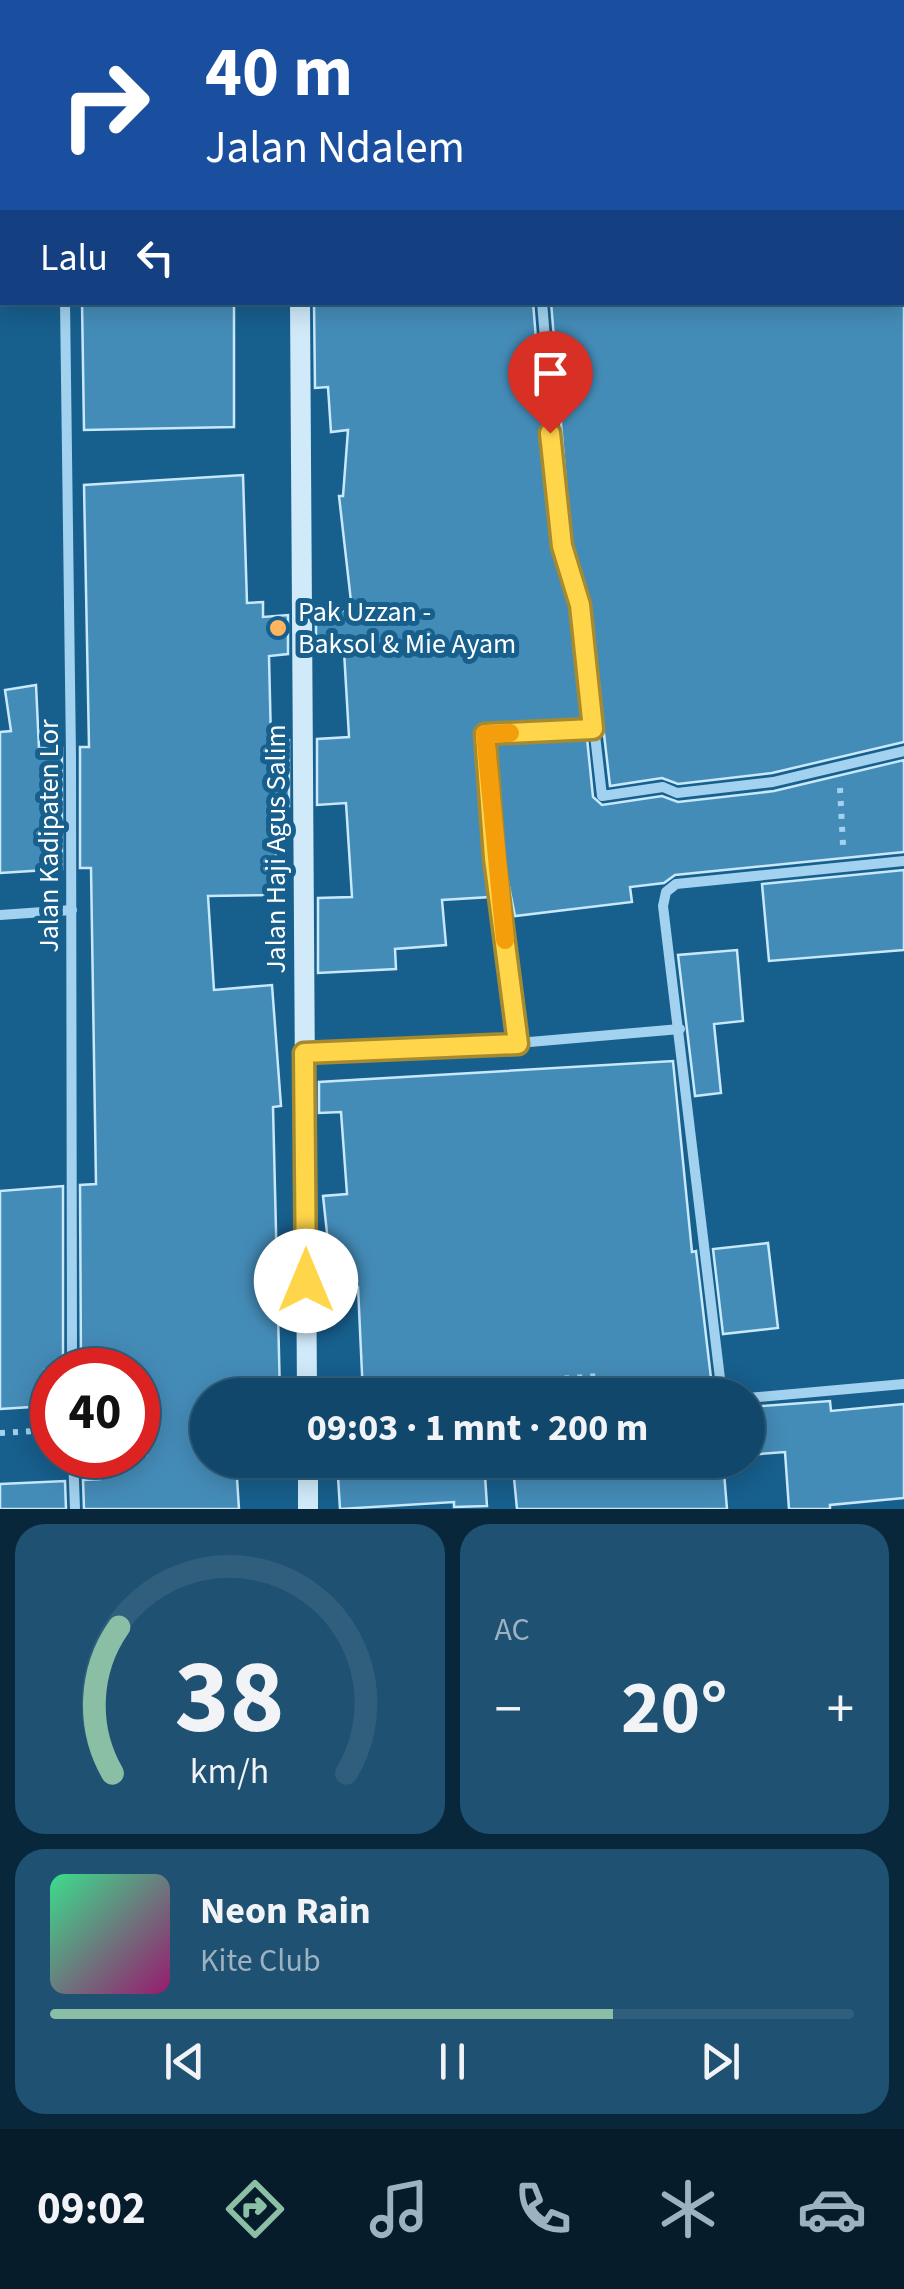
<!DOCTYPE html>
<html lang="id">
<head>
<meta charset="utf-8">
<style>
  :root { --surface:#11476a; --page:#1e5172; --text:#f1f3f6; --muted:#9cb2c1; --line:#305f7e; --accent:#8abfa5 }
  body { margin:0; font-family:"Source Sans 3",sans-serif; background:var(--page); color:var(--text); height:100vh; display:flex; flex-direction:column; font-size:38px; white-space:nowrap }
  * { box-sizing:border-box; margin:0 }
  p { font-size:32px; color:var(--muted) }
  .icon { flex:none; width:55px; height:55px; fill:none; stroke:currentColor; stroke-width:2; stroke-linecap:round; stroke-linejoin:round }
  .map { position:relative; height:1509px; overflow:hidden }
  .drawer { display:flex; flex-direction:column; gap:15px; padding:15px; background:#09273a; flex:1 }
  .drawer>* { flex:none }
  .banner { position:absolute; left:0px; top:0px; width:905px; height:305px; box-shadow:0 5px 25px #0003,0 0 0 2px var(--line); background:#1a4fa0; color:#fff; overflow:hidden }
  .speed { position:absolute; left:30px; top:1348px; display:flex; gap:20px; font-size:50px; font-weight:700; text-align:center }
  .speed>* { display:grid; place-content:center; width:130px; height:130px; border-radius:50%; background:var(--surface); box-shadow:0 5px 25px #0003,0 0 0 2px var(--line); line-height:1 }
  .speed .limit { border:15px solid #d22; background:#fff; color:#111 }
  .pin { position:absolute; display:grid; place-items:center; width:85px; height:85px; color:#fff; margin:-102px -42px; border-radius:50% 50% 50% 0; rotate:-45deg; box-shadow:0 0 10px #0007 }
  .pin .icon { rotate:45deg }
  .me { position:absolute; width:110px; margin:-55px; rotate:0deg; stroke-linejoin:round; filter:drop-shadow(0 0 8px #0008) }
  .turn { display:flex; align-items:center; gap:35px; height:210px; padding:0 40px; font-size:45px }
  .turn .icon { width:130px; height:130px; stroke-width:2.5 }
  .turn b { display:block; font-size:70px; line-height:85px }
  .then { display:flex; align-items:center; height:95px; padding:0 40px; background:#0003; gap:20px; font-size:38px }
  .big { font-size:75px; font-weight:700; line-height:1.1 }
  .drawer .card { flex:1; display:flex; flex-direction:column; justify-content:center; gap:15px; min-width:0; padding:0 35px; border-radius:30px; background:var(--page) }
  .drawer .dial { align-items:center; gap:0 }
  .dial svg { height:260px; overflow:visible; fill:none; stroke:var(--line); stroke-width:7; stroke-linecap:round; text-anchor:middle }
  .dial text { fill:var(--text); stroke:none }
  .song { display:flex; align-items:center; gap:30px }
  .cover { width:120px; height:120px; border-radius:15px; background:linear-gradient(135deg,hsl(150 70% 55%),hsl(320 70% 35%)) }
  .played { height:10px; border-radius:5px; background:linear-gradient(90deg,var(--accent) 70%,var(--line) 70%) }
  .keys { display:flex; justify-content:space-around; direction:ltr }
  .heat { display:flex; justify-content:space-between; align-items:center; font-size:55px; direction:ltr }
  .drawer .tiles { flex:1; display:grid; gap:15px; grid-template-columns:1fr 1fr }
  .card:last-child { grid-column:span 2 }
  .trip { position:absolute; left:190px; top:1378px; width:575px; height:100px; border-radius:50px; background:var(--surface); box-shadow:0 5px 25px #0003,0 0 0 2px var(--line); font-weight:700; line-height:100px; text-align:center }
  .menu { display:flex; height:160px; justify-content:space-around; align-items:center; background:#071c2a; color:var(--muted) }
  .menu .icon { width:70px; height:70px }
  .menu .current { color:var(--accent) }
  .menu b { font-size:45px; color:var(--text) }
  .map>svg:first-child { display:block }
  .building { fill:#448cb8; stroke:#c8e8fb; stroke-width:2.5 }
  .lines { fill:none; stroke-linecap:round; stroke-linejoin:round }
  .path { stroke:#a2d2ef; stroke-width:6; stroke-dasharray:5 8; stroke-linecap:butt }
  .street { stroke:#a2d2ef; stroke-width:10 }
  .secondary { stroke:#d0eafa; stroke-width:20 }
  .route-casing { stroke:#a68a30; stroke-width:25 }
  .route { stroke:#ffd54a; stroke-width:18 }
  .slow { stroke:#f59e0b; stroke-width:18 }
  .poi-dot { fill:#ffb560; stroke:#175f8d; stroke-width:4 }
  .labels { text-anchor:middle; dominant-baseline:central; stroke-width:10; stroke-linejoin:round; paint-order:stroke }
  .poi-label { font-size:28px; fill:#fff; stroke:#175f8d; text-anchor:start }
  .street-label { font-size:28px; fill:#fff; stroke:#175f8d }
</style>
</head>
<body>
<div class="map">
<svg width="904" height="1509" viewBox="0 0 904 1509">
  <rect width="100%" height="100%" fill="#175f8d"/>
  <!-- building -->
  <g class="building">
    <path d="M82,302H234V427L84,430Z"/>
    <path d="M314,302H533L553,547L571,607L584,721L478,729L490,897L442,900L446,945L395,949L396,969L318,973V898L352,897L346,803L317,805V739L349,737L344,651L316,653V613L352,610L339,496H343L348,430L331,432L328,387L315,388Z"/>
    <path d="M551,302H904V742L772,773L678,784L662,778L610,786L589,604L571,544Z"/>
    <path d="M243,475L247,603L263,602V617L288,615V654L269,656L271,741L289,740V806L275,807L277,895L208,896L214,990L272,985L281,1106L273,1107L280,1395H208V1465L236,1463L239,1509H84L83,1480L100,1479V1455H146L140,1370H81L80,1185L96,1184L91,868H80V747H89L84,485Z"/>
    <path d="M36,685L39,748H62V869L0,873V732L11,731L5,690Z"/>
    <path d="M587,738L593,797L602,805L662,796L678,802L774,791L904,760V852L675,875L664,883L630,887L632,902L515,916L503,857L494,742Z"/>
    <path d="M904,870V950L769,961L762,884Z"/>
    <path d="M737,950L743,1021L714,1024L721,1093L695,1096L678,955Z"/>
    <path d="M673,1061L692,1252L696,1251L713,1395H363L358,1287L333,1289L323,1196L347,1194L341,1112L319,1113V1082Z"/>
    <path d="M63,1186V1370H45L47,1406L0,1409V1191Z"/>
    <path d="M768,1243L778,1328L723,1334L713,1249Z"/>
    <path d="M830,1401L831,1411L904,1404V1498L830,1505V1509H789L785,1452L748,1455V1407Z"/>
    <path d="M337,1460H484L487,1506L454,1507V1502L340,1509Z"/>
    <path d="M545,1460H723L727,1509H517L514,1478L546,1476Z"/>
    <path d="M65,1481L66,1509H0V1484Z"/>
  </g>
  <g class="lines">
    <!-- path -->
    <g class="path">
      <path d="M840,788L843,845"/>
      <path d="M344,1395L598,1376"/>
      <path d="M0,1433L52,1430"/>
    </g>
    <!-- street -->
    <g class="street">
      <path d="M757,0L758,2"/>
      <path d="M348,2L352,0"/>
      <path d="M0,182L2,183"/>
      <path d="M65,302L71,756L72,1370"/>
      <path d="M542,302L562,546L580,605L602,796L663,787L677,793L773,782L904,751"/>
      <path d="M0,915L72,910"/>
      <path d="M518,1043L494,858L485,734L593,729"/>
      <path d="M305,1053L518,1043L680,1029"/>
      <path d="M722,1395L663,906L666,892L676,884L904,861"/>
      <path d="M748,1398L904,1384"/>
      <path d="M73,1455L75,1509"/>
    </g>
    <!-- secondary -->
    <g class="secondary">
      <path d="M257,0L265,2"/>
      <path d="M902,47H904"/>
      <path d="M300,302L307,1395"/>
      <path d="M308,1460V1509"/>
    </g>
  </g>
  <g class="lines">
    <!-- route casing -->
    <g class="route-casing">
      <path id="route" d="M306,1281L304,1053L518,1044L494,858L485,734L593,729L580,605L562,546L550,433"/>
    </g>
    <!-- route -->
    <use href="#route" class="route"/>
    <!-- slow -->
    <path class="slow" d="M505,940L485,734L510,733"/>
  </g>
  <!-- markers -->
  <circle class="poi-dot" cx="278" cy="628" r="10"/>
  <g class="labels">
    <!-- poi labels -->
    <g class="poi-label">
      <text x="298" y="612">Pak Uzzan -<tspan x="298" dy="32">Baksol &amp; Mie Ayam</tspan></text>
    </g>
    <!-- street labels -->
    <g class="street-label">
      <text transform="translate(49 836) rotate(-90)">Jalan Kadipaten Lor</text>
      <text transform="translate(276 849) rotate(-90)">Jalan Haji Agus Salim</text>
    </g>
  </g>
</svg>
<div class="speed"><div class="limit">40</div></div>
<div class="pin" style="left:550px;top:433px;background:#d93025"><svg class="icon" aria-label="arrive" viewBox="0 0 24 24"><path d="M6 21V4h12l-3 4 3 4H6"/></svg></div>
<svg class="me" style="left:306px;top:1281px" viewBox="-20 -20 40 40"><circle r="19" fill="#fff"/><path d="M0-13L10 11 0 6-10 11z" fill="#ffd54a"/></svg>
<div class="trip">09:03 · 1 mnt · 200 m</div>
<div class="banner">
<div class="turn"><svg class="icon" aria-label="right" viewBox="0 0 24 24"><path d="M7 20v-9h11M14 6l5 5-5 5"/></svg><div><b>40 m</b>Jalan Ndalem</div></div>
<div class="then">Lalu<svg class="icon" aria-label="left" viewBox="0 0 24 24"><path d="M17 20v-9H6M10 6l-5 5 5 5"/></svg></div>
</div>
</div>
<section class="drawer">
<div class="tiles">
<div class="card dial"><svg viewBox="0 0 100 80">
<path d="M14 69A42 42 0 1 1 86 69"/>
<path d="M14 69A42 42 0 0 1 16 24" stroke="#8abfa5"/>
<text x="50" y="56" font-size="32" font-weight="700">38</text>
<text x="50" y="72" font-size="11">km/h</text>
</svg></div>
<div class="card"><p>AC</p>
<div class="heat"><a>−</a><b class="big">20°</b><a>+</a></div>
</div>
<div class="card">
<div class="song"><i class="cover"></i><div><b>Neon Rain</b><p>Kite Club</p></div></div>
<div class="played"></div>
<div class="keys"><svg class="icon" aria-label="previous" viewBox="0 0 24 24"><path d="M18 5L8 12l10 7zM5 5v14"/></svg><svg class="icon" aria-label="pause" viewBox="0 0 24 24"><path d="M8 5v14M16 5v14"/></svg><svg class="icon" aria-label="next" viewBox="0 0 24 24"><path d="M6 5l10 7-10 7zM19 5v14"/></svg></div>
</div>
</div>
</section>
<nav class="menu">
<b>09:02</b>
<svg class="icon current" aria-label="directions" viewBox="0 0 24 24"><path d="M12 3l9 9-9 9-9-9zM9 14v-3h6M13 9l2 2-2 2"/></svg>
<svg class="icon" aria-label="music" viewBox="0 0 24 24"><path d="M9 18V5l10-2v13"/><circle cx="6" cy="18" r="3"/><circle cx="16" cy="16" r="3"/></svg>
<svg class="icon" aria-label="phone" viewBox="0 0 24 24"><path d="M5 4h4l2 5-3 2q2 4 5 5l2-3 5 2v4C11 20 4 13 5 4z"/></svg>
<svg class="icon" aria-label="climate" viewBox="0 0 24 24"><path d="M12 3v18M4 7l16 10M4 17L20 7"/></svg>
<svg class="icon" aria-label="car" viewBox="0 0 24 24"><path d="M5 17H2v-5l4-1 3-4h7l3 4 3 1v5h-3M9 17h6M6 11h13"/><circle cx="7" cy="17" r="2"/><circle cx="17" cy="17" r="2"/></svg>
</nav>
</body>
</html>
